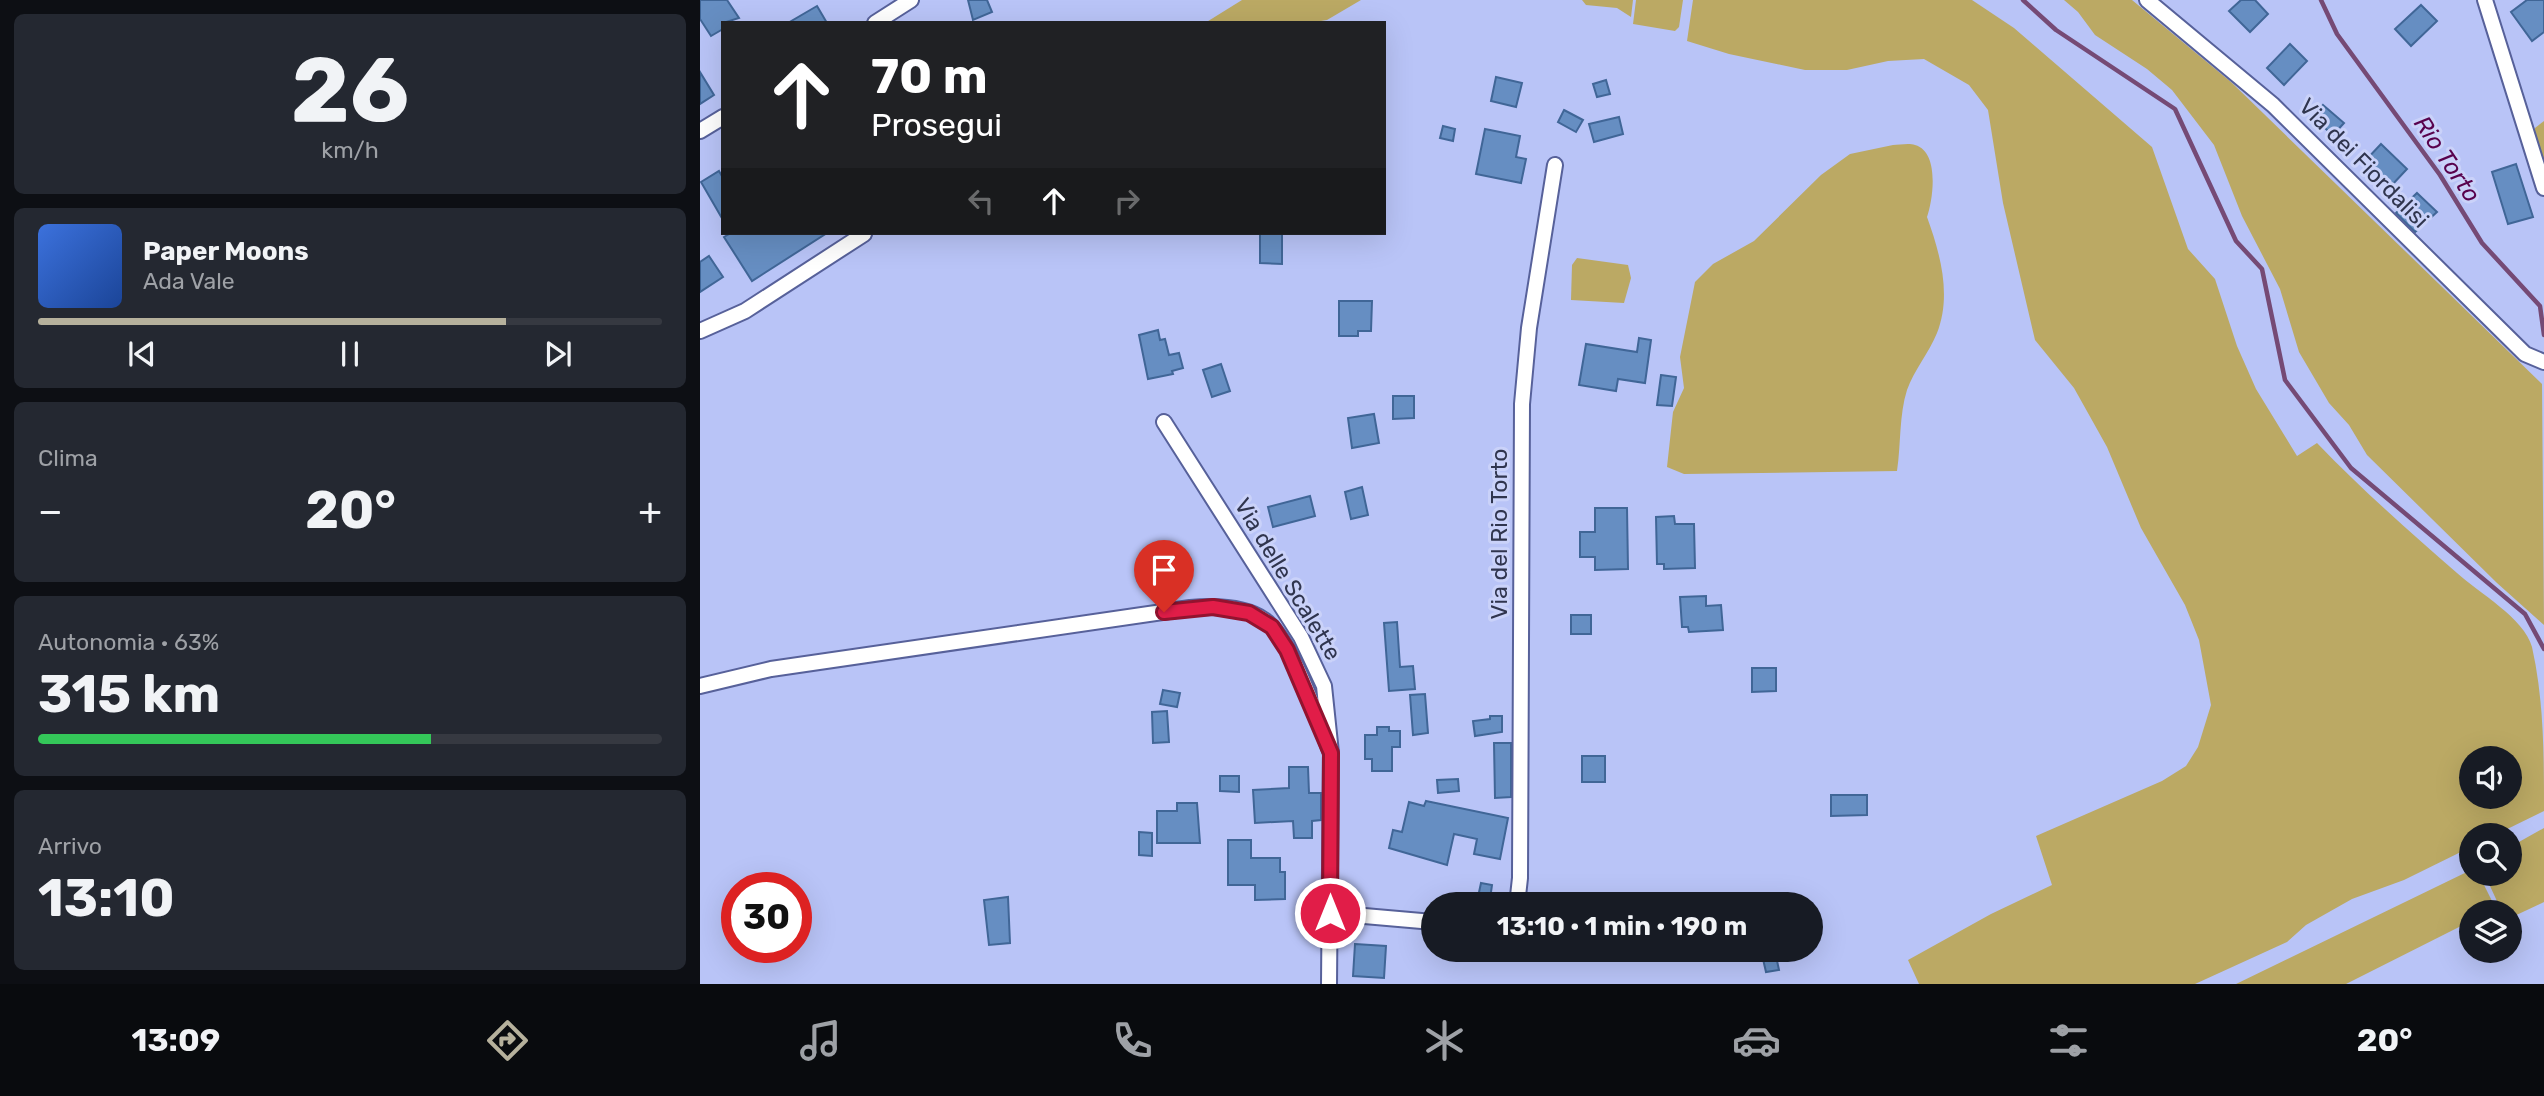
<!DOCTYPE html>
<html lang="it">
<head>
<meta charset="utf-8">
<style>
  :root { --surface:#171b24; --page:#242831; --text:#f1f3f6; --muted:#9ea1a6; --line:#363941; --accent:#b6b19c }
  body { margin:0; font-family:Rubik,sans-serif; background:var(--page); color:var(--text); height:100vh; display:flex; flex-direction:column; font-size:26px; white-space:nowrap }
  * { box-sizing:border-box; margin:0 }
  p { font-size:23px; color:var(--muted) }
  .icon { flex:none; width:38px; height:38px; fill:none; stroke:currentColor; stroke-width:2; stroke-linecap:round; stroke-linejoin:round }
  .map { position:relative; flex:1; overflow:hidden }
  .drawer { display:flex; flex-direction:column; gap:14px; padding:14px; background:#0d0f14; width:700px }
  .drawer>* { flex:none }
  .hud { position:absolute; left:21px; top:21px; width:665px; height:214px; border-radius:0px; box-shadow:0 7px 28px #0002; background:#202124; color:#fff; overflow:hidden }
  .controls { position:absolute; left:1759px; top:746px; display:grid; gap:14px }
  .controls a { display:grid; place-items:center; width:63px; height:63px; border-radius:50%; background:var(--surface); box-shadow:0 7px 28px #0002; font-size:35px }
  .speed { position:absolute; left:21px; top:872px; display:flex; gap:14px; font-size:35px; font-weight:700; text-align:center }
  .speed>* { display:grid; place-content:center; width:91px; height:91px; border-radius:50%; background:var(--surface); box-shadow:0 7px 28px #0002; line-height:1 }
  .speed .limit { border:10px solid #d22; background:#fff; color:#111 }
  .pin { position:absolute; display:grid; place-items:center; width:60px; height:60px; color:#fff; margin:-72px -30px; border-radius:50% 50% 50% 0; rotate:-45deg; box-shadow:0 0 7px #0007 }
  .pin .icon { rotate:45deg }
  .me { position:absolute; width:77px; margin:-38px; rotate:0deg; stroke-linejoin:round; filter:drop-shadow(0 0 5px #0008) }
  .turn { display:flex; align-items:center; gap:24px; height:147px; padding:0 35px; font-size:32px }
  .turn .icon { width:91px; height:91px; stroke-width:2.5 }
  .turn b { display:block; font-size:49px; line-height:60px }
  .lanes { display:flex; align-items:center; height:66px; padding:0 35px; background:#0003; justify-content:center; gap:35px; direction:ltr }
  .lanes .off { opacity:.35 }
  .big { font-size:52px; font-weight:700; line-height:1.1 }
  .drawer .widget { flex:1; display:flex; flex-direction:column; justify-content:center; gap:10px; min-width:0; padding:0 24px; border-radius:10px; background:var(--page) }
  .drawer .dial { align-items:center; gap:0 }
  .dial b { font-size:91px; line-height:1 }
  .song { display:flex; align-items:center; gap:21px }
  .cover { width:84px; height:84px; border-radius:10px; background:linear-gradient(135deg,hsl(220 70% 55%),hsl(220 70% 35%)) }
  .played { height:7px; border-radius:4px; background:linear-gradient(90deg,var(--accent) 75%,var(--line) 75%) }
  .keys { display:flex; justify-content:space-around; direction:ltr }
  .heat { display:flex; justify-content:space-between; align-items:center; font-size:38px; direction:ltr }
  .charge { height:10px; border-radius:5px; background:linear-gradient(90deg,#34c759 63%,var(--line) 0) }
  .trip { position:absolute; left:721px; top:892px; width:402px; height:70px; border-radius:35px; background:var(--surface); box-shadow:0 7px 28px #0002; font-weight:700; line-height:70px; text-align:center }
  .tab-bar { display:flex; height:112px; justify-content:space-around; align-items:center; background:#090b0e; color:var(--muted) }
  .tab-bar .icon { width:49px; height:49px }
  .tab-bar .selected { color:var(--accent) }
  .tab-bar b { font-size:32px; color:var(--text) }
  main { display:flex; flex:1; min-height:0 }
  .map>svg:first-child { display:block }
  .green { fill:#bba964; fill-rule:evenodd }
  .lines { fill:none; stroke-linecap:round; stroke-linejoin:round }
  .stream { stroke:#754a75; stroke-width:4.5 }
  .building { fill:#668ec2; stroke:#406697; stroke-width:2 }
  .street-casing { stroke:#57619a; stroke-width:18 }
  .street { stroke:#fff; stroke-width:14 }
  .route-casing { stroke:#92132f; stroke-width:18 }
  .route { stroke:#e11d48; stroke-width:12 }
  .labels { text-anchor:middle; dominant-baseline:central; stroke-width:6; stroke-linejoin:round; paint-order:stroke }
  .street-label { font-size:23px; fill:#30354e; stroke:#cad2f9 }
  .water-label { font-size:24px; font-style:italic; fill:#58024d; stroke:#cad2f9 }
</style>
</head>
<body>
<main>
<section class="drawer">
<div class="widget dial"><b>26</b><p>km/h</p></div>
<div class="widget">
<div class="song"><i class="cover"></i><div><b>Paper Moons</b><p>Ada Vale</p></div></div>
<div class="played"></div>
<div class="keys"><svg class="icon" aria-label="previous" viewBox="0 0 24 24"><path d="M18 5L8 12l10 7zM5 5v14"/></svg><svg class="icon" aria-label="pause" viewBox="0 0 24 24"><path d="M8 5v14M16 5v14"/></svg><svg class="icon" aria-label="next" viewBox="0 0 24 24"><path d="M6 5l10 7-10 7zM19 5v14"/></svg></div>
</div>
<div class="widget"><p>Clima</p>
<div class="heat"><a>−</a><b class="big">20°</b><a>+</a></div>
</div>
<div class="widget"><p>Autonomia · 63%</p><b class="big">315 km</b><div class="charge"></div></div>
<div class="widget"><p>Arrivo</p><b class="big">13:10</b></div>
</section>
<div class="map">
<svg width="1844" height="984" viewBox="0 0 1844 984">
  <rect width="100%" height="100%" fill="#b9c4f7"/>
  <!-- green -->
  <g class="green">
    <path d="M542,0H661L627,20L609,23H505Z"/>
    <path d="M882,0H933L931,17L917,8L886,5Z"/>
    <path d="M936,0H983L979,27L975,31L933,24Z"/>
    <path d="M993,0H1272L1314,28L1452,147L1488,249L1515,279L1537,346L1556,389L1597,456L1617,443C1661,489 1709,531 1757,573C1779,593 1824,618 1832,647C1844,700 1844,756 1844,811L1795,835H1771V847L1704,880L1652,899L1606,925L1587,942L1495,984H1219L1208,960L1291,914L1352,885L1336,836L1462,781L1486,766L1498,747L1511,705L1499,640L1485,605L1441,528L1407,447L1374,388L1335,340L1303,203L1288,110L1269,85L1224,59L1188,61L1147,70H1105L1029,54L987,41ZM1771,758H1810V796H1771Z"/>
    <path d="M1364,0H1432L1531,82L1842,384L1844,625L1797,583L1667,455L1649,425L1629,403L1599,352L1580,289L1542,216L1514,145L1472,90L1447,69L1395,35L1378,12Z"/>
    <path d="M1844,121V168L1834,136L1835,128Z"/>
    <path d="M1193,145C1199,145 1209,143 1215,145C1240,152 1233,200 1227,217C1240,253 1252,295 1237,333C1229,353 1214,370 1207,390C1199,415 1201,444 1197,471L984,474L967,467L973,412L984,388L980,357L995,282L1013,264L1054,241L1121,175L1150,154Z"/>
    <path d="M877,258L928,265L931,278L924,303L871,300L872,265Z"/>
    <path d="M1844,828V902L1810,918V912H1802L1784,873H1810V847Z"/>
    <path d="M1771,870V873H1778L1796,909L1771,912V921L1646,984H1536Z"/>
  </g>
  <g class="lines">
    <!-- stream -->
    <g class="stream">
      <path d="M1323,0L1356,30L1475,109L1536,241L1562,269L1585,380L1651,468L1825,614L1844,649"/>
      <path d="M1621,0L1637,34L1740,175L1782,243L1840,306L1844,335"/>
    </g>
  </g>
  <!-- building -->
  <g class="building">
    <path d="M0,0H27L39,18L23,23V29L11,36L0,19Z"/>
    <path d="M268,0H287L292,12L273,20Z"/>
    <path d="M1541,0H1555L1568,14L1550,32L1529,11Z"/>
    <path d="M1827,0H1844V32L1832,41L1811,12Z"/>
    <path d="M1721,5L1737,21L1711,46L1695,29Z"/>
    <path d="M117,6L127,23H88Z"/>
    <path d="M1590,44L1607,61L1584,85L1567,68Z"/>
    <path d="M0,72L14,95L0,104Z"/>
    <path d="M796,77L822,83L816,107L791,101Z"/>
    <path d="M906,80L910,94L897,97L893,84Z"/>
    <path d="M1623,105L1644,123L1633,135L1612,117Z"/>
    <path d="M864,110L883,120L876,132L858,122Z"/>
    <path d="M919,117L923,134L894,142L889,124Z"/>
    <path d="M743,126L755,129L753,141L740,138Z"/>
    <path d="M785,129L820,136L816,157L826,159L821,183L776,174Z"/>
    <path d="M1681,144L1707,169L1691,186L1665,161Z"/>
    <path d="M1816,164L1833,217L1808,224L1792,172Z"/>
    <path d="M19,171L23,178V220L1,182Z"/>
    <path d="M1717,193L1737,212L1715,232L1696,213Z"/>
    <path d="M31,233H127L52,281L24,237Z"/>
    <path d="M560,233H582V264L560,263Z"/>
    <path d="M9,256L23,277L0,292V262Z"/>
    <path d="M639,301H672L671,331H658V336H639Z"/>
    <path d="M458,330L460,340L465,339L469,355L479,353L483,368L472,371L473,374L448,379L439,335Z"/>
    <path d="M939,338L951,340L945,383L918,379L916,391L879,385L886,344L937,352Z"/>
    <path d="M521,364L530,391L512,397L503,370Z"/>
    <path d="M961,375L976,377L972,406L957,405Z"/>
    <path d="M693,396H714V418L693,419Z"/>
    <path d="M674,414L679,443L652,448L648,418Z"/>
    <path d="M662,487L668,515L651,519L645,492Z"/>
    <path d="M610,496L615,516L573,527L568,507Z"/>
    <path d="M895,508H927L928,569L895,570V557H880V532H895Z"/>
    <path d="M974,516L975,524H994L995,568L964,569V564H957L956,517Z"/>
    <path d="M1006,596V606L1021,605L1023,630L989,632L988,627H982L980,597Z"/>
    <rect x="871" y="615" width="20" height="19"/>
    <path d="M697,622L700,667L713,666L715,689L689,691L684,623Z"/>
    <path d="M1052,668H1076V691L1052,692Z"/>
    <path d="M463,690L480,693L477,707L460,704Z"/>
    <path d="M725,694L728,733L713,735L710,695Z"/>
    <path d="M467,711L469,742L453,743L452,712Z"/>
    <path d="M790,716H802V732L775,736L773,721L790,719Z"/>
    <path d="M677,727H689V731H700V747H692V771H672V759H665V735H677Z"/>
    <path d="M794,743H811V797L795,798Z"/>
    <rect x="882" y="756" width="23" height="26"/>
    <path d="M589,767H608L609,793H621V820L612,821V838H594L593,821L555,823L553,790L589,788Z"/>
    <path d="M520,776H539V792L520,791Z"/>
    <path d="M758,779L759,791L738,793L737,780Z"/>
    <path d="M1131,795H1167V815L1131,816Z"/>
    <path d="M726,801L808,818L800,859L774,854L777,839L754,834L747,865L689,848L693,830L702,832L709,802L724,806Z"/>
    <path d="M477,803H497L500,843H457V811H477Z"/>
    <path d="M439,832L452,833V856L439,855Z"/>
    <path d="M528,840H551V858H580V872H585V899L555,900V885H528Z"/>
    <path d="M781,883L792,885L790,899L778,897Z"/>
    <path d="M308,897L310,943L289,945L284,900Z"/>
    <path d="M655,944L686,946L684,978L653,976Z"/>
    <path d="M1076,956L1079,970L1066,972L1063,959Z"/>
  </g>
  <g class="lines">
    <!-- street casing -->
    <g class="street-casing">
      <g id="street">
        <path d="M1447,0L1573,105L1825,354L1844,362"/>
        <path d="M1785,0L1844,188"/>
        <path d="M175,23L211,0"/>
        <path d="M0,131L23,117"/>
        <path d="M0,331L45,311L164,234"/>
        <path d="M464,422L601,637L624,686L631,753L629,984"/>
        <path d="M0,686L71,669L490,608C513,606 544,606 564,620C591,637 618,721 631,753"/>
        <path d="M817,905L820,878L822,404L829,328L855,165"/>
        <path d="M630,913L733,922"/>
      </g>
    </g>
    <!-- street -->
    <use href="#street" class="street"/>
  </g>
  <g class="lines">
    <!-- route casing -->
    <g class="route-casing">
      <path id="route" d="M464,612L513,607L549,613L572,627L587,650L631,753L630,913"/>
    </g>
    <!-- route -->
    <use href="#route" class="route"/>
  </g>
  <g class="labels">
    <!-- street labels -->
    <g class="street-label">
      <text transform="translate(1664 163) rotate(45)">Via dei Fiordalisi</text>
      <text transform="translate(799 534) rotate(-90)">Via del Rio Torto</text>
      <text transform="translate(588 579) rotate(59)">Via delle Scalette</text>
    </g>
    <!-- water labels -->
    <g class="water-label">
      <text transform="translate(1747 159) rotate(56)">Rio Torto</text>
    </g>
  </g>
</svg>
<div class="controls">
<a><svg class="icon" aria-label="sound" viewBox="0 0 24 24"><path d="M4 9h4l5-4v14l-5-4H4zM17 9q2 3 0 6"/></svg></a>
<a><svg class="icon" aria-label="search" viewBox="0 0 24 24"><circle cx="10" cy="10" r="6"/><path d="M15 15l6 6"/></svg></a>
<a><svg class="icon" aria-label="layers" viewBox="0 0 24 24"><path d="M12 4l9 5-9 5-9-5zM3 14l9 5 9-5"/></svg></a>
</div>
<div class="speed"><div class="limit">30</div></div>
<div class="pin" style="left:464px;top:612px;background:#d93025"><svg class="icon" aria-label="arrive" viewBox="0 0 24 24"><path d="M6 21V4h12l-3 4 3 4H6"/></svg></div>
<svg class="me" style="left:630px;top:913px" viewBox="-20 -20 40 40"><circle r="17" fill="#e11d48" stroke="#fff" stroke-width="3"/><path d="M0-11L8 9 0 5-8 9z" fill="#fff"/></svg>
<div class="trip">13:10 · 1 min · 190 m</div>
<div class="hud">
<div class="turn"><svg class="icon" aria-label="ahead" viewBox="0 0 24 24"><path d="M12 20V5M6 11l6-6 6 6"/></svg><div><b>70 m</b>Prosegui</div></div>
<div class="lanes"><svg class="icon off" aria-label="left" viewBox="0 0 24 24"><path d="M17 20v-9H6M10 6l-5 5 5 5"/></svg><svg class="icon" aria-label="ahead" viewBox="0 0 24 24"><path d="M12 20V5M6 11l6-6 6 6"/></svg><svg class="icon off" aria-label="right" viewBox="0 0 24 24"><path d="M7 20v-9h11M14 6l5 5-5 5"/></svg></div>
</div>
</div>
</main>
<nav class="tab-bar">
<b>13:09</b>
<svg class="icon selected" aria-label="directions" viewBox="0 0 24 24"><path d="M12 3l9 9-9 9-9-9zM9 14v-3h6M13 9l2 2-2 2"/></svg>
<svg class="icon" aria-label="music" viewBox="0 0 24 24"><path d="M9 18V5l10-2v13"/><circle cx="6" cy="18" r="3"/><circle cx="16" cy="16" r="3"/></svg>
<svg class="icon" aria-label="phone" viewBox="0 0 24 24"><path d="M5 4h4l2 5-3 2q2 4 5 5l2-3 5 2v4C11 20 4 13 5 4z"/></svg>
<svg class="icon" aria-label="climate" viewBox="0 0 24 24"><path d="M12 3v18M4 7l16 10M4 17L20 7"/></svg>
<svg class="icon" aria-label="car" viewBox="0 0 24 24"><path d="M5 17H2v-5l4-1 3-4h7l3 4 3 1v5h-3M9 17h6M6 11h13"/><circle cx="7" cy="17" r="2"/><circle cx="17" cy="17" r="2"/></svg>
<svg class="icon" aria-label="filters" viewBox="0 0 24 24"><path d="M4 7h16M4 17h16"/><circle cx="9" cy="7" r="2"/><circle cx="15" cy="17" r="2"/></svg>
<b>20°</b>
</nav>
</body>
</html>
